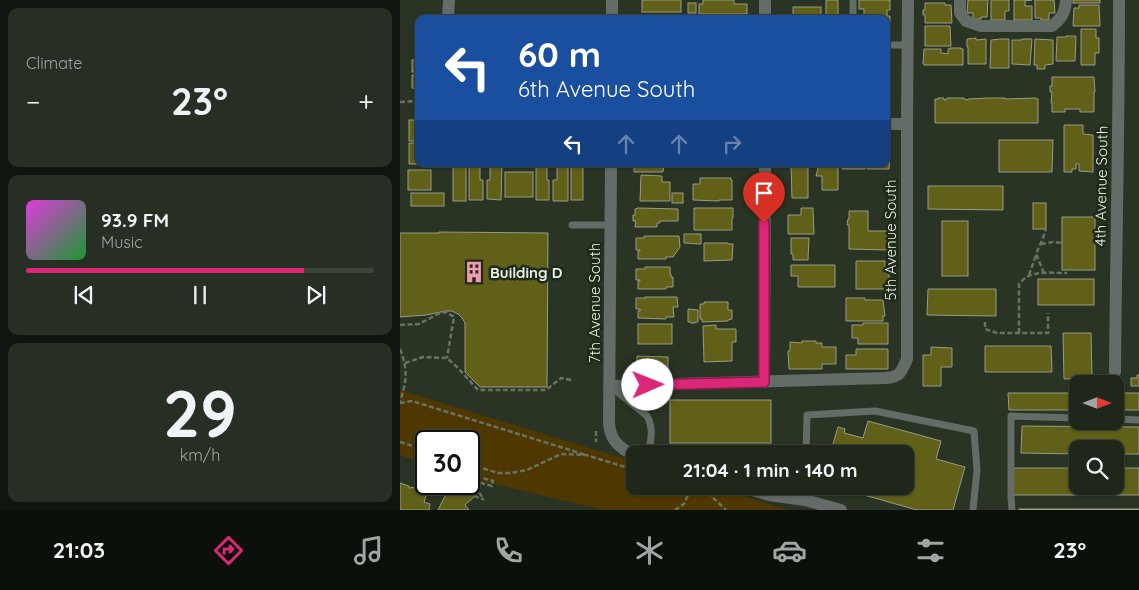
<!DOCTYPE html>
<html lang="en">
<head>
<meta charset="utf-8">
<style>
  :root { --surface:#1f271b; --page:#272f24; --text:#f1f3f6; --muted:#a1a5a3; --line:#3c443a; --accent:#db2777 }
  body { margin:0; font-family:Quicksand,sans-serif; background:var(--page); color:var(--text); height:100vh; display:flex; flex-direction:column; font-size:19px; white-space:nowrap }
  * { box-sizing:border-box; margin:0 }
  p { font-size:16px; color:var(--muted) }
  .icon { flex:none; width:28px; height:28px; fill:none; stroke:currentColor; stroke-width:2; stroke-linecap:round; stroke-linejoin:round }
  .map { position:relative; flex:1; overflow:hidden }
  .panel { display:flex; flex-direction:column; gap:8px; padding:8px; background:#11150f; width:400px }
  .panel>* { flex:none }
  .hud { position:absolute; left:15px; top:15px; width:475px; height:152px; border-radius:10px; box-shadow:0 1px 4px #0004,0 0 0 1px var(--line); background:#1a4fa0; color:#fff; overflow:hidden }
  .needle { width:32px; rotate:90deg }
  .controls { position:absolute; left:669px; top:375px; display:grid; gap:10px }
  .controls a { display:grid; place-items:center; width:55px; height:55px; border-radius:10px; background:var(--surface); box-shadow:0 1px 4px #0004,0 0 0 1px var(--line); font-size:25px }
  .speed { position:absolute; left:15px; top:430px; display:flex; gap:10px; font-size:25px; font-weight:700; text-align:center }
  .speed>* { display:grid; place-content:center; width:65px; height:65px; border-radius:50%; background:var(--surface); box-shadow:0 1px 4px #0004,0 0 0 1px var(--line); line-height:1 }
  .speed .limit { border:2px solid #111; border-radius:8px; background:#fff; color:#111 }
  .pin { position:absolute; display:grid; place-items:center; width:42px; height:42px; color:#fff; margin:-51px -21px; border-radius:50% 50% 50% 0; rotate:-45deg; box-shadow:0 0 5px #0007 }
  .pin .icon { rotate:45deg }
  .me { position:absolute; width:55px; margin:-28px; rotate:89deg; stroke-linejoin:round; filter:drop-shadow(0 0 4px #0008) }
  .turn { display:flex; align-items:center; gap:18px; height:105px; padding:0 20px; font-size:22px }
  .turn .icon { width:65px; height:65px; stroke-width:2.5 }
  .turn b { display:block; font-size:35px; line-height:42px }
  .lanes { display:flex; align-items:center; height:48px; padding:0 20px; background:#0003; justify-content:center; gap:25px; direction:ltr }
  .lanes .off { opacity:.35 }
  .big { font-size:38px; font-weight:700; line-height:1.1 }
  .panel .card { flex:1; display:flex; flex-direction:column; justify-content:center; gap:8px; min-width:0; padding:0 18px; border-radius:10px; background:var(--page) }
  .panel .dial { align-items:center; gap:0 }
  .dial b { font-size:65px; line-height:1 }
  .song { display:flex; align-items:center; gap:15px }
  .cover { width:60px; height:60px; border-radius:8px; background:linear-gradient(135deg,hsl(300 70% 55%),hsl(130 70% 35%)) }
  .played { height:5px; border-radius:2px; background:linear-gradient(90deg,var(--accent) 80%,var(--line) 80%) }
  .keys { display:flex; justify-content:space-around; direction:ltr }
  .heat { display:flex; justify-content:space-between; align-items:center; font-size:28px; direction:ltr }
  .trip { position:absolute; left:226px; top:445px; width:288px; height:50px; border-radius:10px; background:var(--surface); box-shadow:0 1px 4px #0004,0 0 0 1px var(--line); font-weight:700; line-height:50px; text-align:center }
  .dock { display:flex; height:80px; justify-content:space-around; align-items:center; background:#0c100b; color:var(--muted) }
  .dock .icon { width:35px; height:35px }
  .dock .selected { color:var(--accent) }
  .dock b { font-size:22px; color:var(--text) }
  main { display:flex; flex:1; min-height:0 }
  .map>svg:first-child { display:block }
  .green { fill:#4f3800 }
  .building { fill:#606019; stroke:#9a9b85 }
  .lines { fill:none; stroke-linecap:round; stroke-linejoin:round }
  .path { stroke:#697264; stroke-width:2.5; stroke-dasharray:5 2.5; stroke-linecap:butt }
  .service { stroke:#636c67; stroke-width:7 }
  .minor { stroke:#636c67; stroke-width:12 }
  .route-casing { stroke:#8e194d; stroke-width:12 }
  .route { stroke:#db2777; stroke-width:9 }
  .labels { text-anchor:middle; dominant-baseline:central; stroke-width:5; stroke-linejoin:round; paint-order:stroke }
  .street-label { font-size:15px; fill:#e8efe4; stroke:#1f2a1a }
  .poi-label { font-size:15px; font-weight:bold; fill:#e8efe4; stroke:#1f2a1a; text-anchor:start }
</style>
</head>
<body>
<main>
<section class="panel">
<div class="card"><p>Climate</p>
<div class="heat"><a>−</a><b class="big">23°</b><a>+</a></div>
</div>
<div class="card">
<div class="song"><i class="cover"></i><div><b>93.9 FM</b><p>Music</p></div></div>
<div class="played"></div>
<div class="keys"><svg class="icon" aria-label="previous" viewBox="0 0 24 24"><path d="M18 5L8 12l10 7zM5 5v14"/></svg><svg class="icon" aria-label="pause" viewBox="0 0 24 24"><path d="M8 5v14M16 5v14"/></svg><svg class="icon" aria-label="next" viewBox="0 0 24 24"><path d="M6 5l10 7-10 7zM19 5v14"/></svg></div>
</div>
<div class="card dial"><b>29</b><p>km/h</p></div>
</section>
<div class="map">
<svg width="739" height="510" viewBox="0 0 739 510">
  <rect width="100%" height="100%" fill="#293424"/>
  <!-- green -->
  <path class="green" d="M0,390L235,462V486H312L388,510H203L69,478V441H26V465L0,455Z"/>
  <!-- building -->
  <g class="building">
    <rect x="242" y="0" width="39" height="12"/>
    <path d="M303,0H334V4H347V14H299V4H303Z"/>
    <rect x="426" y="0" width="12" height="19"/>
    <path d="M459,0H490V10H487V16H490V34H487V41H486V19H464V9H459Z"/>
    <path d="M568,0H588L587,17H581V19H573V13H567Z"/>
    <path d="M591,0H609V11H605V20H591Z"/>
    <path d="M614,0H632L625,1V6H632V20H614Z"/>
    <path d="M635,0H654L655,13H649V20H641V18H635Z"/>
    <rect x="673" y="0" width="27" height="3"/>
    <rect x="288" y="3" width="8" height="10"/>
    <path d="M525,3H545V5H551L552,23H525V15H523V10H525Z"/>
    <path d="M679,5H699L700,26H673L674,8H679Z"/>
    <rect x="393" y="7" width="28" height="12"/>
    <path d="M525,26H550L551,46H525Z"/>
    <path d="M681,29H696V38H699V53H695V65H681Z"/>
    <path d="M666,36H676L675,61H656L657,37H666Z"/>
    <path d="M576,38V40L586,39V64H568V47H567V39Z"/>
    <path d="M600,39H609V68H590L591,40Z"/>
    <path d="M622,39H632L630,65L612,64V40H622Z"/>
    <path d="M635,39L653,40V64L645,65V69H637V65H634Z"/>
    <path d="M550,48H561V49H563V65H524V64H523L524,49H541V53L548,54V49H550Z"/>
    <rect x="12" y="60" width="7" height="12"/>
    <rect x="486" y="64" width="4" height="35"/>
    <path d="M12,75H19V89L12,88Z"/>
    <path d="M652,77H694L695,92H694V112H680V109H665V112H652V103H651L652,92H650V86H652Z"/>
    <path d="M538,98H544V100H546L547,98H564V99L568,100V99L588,98H605V99L636,98V99H638V123H535V99H538Z"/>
    <rect x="9" y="120" width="10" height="21"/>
    <path d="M664,125H683V134L693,135V172L679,171V164H676V169H672V172H664Z"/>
    <path d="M599,140H653L652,172H599Z"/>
    <path d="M9,143H19V164H32H9Z"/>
    <path d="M486,153H490L489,169H467V164H486Z"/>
    <path d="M234,164H264L263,172H234Z"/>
    <rect x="294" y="164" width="38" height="2"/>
    <path d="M392,164H405V165H408V198H392L391,165H392Z"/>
    <path d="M419,164H438V190H422V176H416Z"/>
    <path d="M443,164H465V169H442Z"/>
    <path d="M69,165H80V180H83V200H69Z"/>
    <rect x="53" y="166" width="13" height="35"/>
    <path d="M90,166L102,167L101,200L87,199V180H90Z"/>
    <path d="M136,166H147V180H149V200H136Z"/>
    <path d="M157,167H168V201H153V180H157Z"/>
    <rect x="171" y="167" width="12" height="33"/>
    <rect x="8" y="170" width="23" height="20"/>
    <rect x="105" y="172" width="28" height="25"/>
    <path d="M241,175L262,176V182H270V201H240Z"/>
    <path d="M300,178H331V180H332V200H319V201L293,200V184H300Z"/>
    <path d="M528,186H603V210L528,209Z"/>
    <rect x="11" y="193" width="33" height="13"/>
    <rect x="272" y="193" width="11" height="10"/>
    <rect x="633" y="203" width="13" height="26"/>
    <path d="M238,208L278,209V221H260V223H257V227H235L236,221H233V215H235V209Z"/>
    <path d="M294,208H333V218H332V230H294Z"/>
    <path d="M401,208H413L414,234H388V215H401Z"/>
    <path d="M449,211H468V231H487V250L449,249V225H447L448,219H449Z"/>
    <rect x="662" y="217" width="33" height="53"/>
    <rect x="542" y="221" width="26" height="55"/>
    <path d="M39,232L148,233L147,387H80L65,372V323L62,318L58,314L52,311H46L26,315L0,317V233H39Z"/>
    <path d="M284,234H301V244L284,243Z"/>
    <path d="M244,236H279L280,247L273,257H266V259H238V251H240V250H236V238H244Z"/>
    <path d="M391,238H409L408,260H393V254H391Z"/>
    <path d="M304,243H328V244H333L332,260L304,261Z"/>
    <path d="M456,261H485V273H489V289H456Z"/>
    <path d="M391,265H435V287H398V276H391Z"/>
    <path d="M245,267H270V274H271V277H273V287H266V289H238V281H240V280H236V269H245Z"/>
    <rect x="638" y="279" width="56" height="26"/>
    <path d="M528,289H596V316L527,315Z"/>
    <path d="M245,297H277L278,307H273L274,317H266V319L238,318V311H240V309H236V298H245Z"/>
    <path d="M446,298H465V300H483L485,316H483V321H446Z"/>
    <path d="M304,302H328V310H332V319L328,320V321L302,322V319H300V304H304Z"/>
    <path d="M288,309L298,310V322H295V323H291V322H288Z"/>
    <path d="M463,323H488V344H458V338H452V325H463Z"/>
    <rect x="238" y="324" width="34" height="20"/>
    <path d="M316,325V329H336V342H332V361L304,362L303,326Z"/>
    <path d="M663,333H691L692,378L664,379Z"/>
    <path d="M402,341H416V343H422V347H436V364H422V369H389L388,351H390V342L402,343Z"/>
    <path d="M585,346H651L652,372H585Z"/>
    <path d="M531,347L552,348V367H541V386H523V355H531Z"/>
    <path d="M456,349H488V369H446V355H456Z"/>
    <path d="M237,356L268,357V369L237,368Z"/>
    <path d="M737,375H739V386H731V378H737Z"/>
    <path d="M608,393H678V410H609Z"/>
    <rect x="715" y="393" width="24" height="17"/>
    <rect x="270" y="400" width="101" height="43"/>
    <path d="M468,421L541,441L536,459L565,467L553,510H517L432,486H505V454H430L438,427L445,429L444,433L463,438Z"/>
    <path d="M622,426L739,427V454H715V449H678V454L621,453Z"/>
    <path d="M613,468H678V486H715V468H739V495H613Z"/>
    <path d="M0,483L9,486V488H11V487L26,491L25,493H27L24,502L30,504L29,510H0Z"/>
    <path d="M49,488L63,494L75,496L65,505L69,510H38Z"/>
    <rect x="619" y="509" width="120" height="1"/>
  </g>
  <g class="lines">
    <!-- path -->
    <g class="path">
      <path d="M0,102L19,101"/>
      <path d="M641,244L653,242L662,243"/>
      <path d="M644,273L636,254L643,238L646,229"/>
      <path d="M629,275L636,255"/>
      <path d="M585,322V329L597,333H648V313"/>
      <path d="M0,325L19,324L38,314L46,312L54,317L47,358"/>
      <path d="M619,333V284C622,281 625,277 629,276C638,271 656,273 667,273"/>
      <path d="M0,349C8,370 7,380 0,402"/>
      <path d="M5,363L23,357L47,358L58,368L78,390H146L161,378L171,380"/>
      <path d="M0,403L12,401L186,455"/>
      <path d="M196,431V442"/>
      <path d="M0,442L26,450"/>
      <path d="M69,464L98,473H111L127,470L161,454L186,455L235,470"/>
      <path d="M69,474L93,481L92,486L71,480V482L83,498"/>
      <path d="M286,486L308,493L326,510"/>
      <path d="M74,496L83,499V498"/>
      <path d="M275,510L284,504L291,488"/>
    </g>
    <!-- service -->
    <g class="service">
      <path d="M453,0V19"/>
      <path d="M486,45H508"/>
      <path d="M172,225H210"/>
      <path d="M210,386L247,416C254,428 251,441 248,454"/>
      <path d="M715,419L739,420"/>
      <path d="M406,454L407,415L475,411L574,431L577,470L573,510"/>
      <path d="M405,500V486"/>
      <path d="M612,510L611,498V416L678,418"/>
    </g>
    <!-- minor -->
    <g class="minor">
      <path d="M560,0V13L566,21L581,26H652C662,18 665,13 666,0"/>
      <path d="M48,19L49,0"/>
      <path d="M212,19V0"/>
      <path d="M365,19V0"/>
      <path d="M486,124H507"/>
      <path d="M211,164L209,423C210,440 219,449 235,455"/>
      <path d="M715,372C716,248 719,124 719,0"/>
      <path d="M364,382L365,164"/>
      <path d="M210,386L485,378C500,377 501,373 507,359V124L508,0"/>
      <path d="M339,486L369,495L405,500L441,510"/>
    </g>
  </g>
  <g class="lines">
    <!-- route casing -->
    <g class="route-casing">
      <path id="route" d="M248,385L364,382V223"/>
    </g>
    <!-- route -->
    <use href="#route" class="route"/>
  </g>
  <!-- icons -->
  <defs>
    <g id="building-bare" transform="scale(1.725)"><path d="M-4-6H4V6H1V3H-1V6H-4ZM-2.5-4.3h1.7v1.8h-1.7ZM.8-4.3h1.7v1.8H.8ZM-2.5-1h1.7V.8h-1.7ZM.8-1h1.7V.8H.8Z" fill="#f29aaf" stroke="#1f2a1a" stroke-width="2.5" paint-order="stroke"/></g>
  </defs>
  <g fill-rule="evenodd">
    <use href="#building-bare" x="74" y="272"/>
  </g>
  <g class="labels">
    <!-- street labels -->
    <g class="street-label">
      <text transform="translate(701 186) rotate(-89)">4th Avenue South</text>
      <text transform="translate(490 240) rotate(-90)">5th Avenue South</text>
      <text transform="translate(194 303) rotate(-90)">7th Avenue South</text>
    </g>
    <!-- poi labels -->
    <g class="poi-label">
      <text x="90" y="272">Building D</text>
    </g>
  </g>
</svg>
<div class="controls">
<a><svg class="needle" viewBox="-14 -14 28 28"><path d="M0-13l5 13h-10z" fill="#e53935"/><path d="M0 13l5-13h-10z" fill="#a1a5a3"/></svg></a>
<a><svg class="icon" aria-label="search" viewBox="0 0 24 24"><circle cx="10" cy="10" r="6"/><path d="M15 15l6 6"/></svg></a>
</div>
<div class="speed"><div class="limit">30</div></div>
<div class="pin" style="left:364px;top:223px;background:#d93025"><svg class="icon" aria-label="arrive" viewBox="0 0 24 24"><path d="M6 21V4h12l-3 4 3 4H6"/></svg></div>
<svg class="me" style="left:248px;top:385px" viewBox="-20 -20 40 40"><circle r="19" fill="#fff"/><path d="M0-13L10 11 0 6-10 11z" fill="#db2777"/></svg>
<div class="trip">21:04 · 1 min · 140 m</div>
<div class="hud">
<div class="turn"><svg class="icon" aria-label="left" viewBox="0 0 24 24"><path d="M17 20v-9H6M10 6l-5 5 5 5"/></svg><div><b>60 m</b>6th Avenue South</div></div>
<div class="lanes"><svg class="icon" aria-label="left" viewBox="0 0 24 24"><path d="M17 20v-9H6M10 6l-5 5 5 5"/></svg><svg class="icon off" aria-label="ahead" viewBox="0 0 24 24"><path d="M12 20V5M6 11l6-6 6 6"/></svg><svg class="icon off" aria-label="ahead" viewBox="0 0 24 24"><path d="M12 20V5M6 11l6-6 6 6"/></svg><svg class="icon off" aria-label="right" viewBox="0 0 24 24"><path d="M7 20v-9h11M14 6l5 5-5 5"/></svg></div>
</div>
</div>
</main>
<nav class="dock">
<b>21:03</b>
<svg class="icon selected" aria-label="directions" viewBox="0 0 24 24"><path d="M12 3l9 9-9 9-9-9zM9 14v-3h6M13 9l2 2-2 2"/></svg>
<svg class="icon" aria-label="music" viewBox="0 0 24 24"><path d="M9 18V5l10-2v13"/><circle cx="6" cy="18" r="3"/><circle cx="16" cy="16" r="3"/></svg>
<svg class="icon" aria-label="phone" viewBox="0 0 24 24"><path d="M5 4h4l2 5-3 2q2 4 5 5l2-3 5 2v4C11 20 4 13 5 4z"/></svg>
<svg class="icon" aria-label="climate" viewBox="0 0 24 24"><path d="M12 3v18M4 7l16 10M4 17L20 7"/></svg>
<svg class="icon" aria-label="car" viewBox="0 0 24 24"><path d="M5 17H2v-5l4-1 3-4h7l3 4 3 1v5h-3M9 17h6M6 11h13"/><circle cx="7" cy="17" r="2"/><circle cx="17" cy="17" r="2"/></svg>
<svg class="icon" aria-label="filters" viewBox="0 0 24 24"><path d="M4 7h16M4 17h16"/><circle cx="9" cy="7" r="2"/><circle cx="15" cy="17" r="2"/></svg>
<b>23°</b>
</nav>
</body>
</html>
